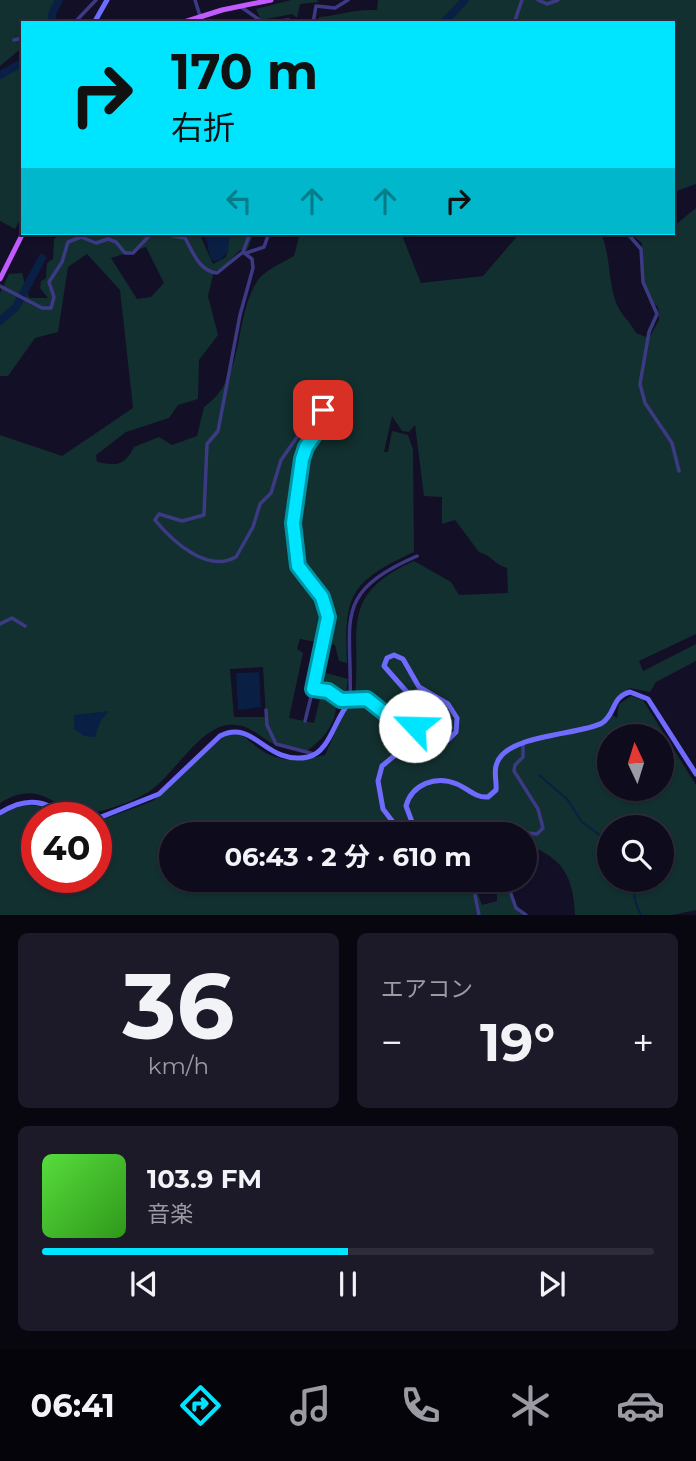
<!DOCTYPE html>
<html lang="ja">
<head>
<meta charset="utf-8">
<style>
  :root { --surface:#0e0b1c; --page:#1c1929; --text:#f1f3f6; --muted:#9b9ba3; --line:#2e2b3b; --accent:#00e5ff }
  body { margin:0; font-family:Montserrat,"Noto Sans JP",sans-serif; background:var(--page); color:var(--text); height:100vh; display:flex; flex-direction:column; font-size:26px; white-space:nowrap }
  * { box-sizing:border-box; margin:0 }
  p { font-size:23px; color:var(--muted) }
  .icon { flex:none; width:38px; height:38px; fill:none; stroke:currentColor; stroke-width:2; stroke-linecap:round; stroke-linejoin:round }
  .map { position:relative; height:915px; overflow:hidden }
  .side { display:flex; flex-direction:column; gap:18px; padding:18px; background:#08060f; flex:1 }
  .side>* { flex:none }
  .top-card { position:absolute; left:21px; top:21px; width:654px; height:214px; border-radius:0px; box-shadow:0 2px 5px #0004,0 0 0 2px var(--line); background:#00e5ff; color:#111; overflow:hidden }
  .needle { width:46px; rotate:356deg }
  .buttons { position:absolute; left:597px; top:724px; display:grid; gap:14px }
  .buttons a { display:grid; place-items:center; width:77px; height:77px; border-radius:50%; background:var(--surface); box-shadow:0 2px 5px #0004,0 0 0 2px var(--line); font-size:35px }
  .speed { position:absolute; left:21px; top:802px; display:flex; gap:14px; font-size:35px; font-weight:700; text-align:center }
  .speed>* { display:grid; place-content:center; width:91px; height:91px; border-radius:50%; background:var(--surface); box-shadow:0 2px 5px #0004,0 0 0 2px var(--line); line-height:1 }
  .speed .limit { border:10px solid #d22; background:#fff; color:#111 }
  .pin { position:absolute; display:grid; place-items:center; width:60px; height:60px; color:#fff; margin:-30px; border-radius:14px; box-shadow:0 4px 10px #0006 }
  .me { position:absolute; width:77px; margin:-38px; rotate:294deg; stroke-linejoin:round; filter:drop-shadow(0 0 5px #0008) }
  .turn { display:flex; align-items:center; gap:24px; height:147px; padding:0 35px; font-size:32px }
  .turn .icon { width:91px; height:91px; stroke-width:2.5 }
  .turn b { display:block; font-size:49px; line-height:60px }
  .lanes { display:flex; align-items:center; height:66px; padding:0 35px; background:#0003; justify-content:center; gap:35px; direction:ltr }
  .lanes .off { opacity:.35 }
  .big { font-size:52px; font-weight:700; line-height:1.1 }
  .side .widget { flex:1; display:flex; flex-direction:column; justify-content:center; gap:10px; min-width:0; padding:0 24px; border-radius:10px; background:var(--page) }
  .side .dial { align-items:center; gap:0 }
  .dial b { font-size:91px; line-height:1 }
  .song { display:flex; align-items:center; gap:21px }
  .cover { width:84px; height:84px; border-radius:10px; background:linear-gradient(135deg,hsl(110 70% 55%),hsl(110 70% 35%)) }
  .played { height:7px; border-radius:4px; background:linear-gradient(90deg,var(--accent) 50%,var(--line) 50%) }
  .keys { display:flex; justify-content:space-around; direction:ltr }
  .heat { display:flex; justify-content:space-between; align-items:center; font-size:38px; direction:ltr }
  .side .tiles { flex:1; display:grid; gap:18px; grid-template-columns:1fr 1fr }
  .widget:last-child { grid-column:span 2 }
  .trip { position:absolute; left:159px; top:822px; width:378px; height:70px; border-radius:35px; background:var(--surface); box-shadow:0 2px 5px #0004,0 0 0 2px var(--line); font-weight:700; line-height:70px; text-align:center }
  .dock { display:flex; height:112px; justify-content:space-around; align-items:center; background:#06040b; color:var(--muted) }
  .dock .icon { width:49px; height:49px }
  .dock .on { color:var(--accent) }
  .dock b { font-size:32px; color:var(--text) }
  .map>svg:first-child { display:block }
  .green { fill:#12302f; fill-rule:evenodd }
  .water { fill:#0a1f44 }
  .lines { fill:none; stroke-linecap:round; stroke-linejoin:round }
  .stream { stroke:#0a1f44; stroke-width:2 }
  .river { stroke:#0a1f44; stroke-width:8 }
  .street { stroke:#3d3a85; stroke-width:3.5 }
  .secondary { stroke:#6f6bff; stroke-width:5 }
  .primary { stroke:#c25bff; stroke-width:5 }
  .route-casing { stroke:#0095a6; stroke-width:18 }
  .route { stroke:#00e5ff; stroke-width:12 }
</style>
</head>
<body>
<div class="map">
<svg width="696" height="915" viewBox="0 0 696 915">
  <rect width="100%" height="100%" fill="#130f26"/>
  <!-- green -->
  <g class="green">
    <path d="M0,0H56L49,13L52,23H23V47L0,66Z"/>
    <path d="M291,0H317L319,2L300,4L297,18L292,14L261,20L256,9Z"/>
    <path d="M378,0H696V184L674,192V23H318L319,17C342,15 353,9 377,10Z"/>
    <path d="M23,63V214L15,229L0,221V76Z"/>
    <path d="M696,208V634L639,661L643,671L696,644V661L656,682L650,692L629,688L608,712L617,718L619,704L631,696L643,700L696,785V910L672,915H575C573,873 562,859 525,843V835H520L518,826L488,827L477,835H172V880H473L482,905L497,901V888L483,887L482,880H502L517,911L523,915H0V816C26,799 41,804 67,817H37V877H96V822L153,801L223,737L236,732C247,737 254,746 264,752C285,764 305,760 325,755L345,710L354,703C364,633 334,597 414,561L451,582L459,595L508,593L507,568C495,565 491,555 479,552L455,520L442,524V497L424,496L415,425L409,432L402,431L392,416L384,452H388L392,431L408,435L413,449L414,552C351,581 344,594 347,663L339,661L335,645L300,639L297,649L303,653L289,718L314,723L326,673L348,679L346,693L336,699C338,722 325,738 307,751C299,749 289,750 281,747C261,741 252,722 227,725C198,730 174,774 150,791C138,799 110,810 95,812C56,819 46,774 0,803V435L62,456L133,408L120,290L87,254L68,267L58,332L35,338L8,376H0V293L9,274L22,273L29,298H48L40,288L41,281L46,278L47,263L53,259L54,239L63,233H199L213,264L226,257L230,233H254L247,250H240L222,269L214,271L208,296L218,335L199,360L198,399L178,405L169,418L126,432L96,455L97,462C117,466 124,466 134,447L159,437L172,445L197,436L204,407C247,377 232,320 258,280C265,270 284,262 294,256L300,233H401L421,283L483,276L520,233H601C611,257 608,283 617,305C621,314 631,323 636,333L649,338L659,320L658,307C639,291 642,266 642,243L630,233H674V226ZM146,247L164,283L151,297L137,299L111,258ZM263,667L266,717H234L230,669ZM609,737H662V789H609ZM609,828H662V880H609Z"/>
  </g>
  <!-- water -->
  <g class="water">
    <path d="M203,233H229L228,252L220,260L213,261C206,253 210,241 203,233Z"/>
    <path d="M259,672L261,707L238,710L236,673Z"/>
    <path d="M109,711L100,722L95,737L84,736L74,729V715Z"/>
  </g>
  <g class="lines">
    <!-- stream -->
    <g class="stream">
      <path d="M539,775L567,799L582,822L609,842"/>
      <path d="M638,880C631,892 635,904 641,915"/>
    </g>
    <!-- river -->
    <g class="river">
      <path d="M53,23L52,14L59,0"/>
      <path d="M443,23L465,0"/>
      <path d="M0,75L23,62"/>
      <path d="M0,321L16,307L42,258"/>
    </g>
    <!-- street -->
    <g class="street">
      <path d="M195,0L200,16"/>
      <path d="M538,0L547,4L558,0"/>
      <path d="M241,7L264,23"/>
      <path d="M74,23L96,0"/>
      <path d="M265,23L288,20L298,23"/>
      <path d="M313,23L316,6L335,8L348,0"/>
      <path d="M514,23L522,0"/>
      <path d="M14,40L23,38"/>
      <path d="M159,233L185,238C193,252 199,271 217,273L243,252L250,233"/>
      <path d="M627,233L641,249L643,282L657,314L649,332L640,384L645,403L672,443L679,471"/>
      <path d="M243,252L252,259L253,268L240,315L218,431L207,444L204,515L182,521L159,514L155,520C173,542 207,573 236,557L253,527L260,504L271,493L281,460L312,416L317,411L325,412L324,420L317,429L302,459L293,523L298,567L322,597L328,617L313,689C327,691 336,700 350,701C353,620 330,594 417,556"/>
      <path d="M246,253L264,247L269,233"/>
      <path d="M0,286L42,308H51L54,297L49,282L62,262L68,242L81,237L96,243L108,239L116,242L125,253H133L149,236L158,233"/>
      <path d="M0,624L12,618L25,626"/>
      <path d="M266,710L267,725L276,744L314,754"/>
      <path d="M305,721L313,689"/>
      <path d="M481,835L492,829L537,834L543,828L538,809L514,771L515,765L523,757V744"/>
      <path d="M472,880L479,915"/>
      <path d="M506,880L516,908L526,915"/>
    </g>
    <!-- secondary -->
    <g class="secondary">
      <path d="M94,23L107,0"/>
      <path d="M0,813C30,794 45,803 73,817"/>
      <path d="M96,819L159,794L220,736C254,718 266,766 308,757C339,751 337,681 372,702C383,708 391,718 401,726H415L422,719L421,708L384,666L387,658L394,655L403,659L419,687L448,704L457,718L456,732L448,740L400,751L382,766L378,781L383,809L403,835"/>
      <path d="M417,835L406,806C412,784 436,775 457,784C467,788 475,798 488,797L496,790C497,781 493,771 497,763C507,734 581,735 602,723C616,714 611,697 630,692L648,699L696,774"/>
    </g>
    <!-- primary -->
    <g class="primary">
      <path d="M181,23L222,10L271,0"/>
      <path d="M0,279L23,233"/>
    </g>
  </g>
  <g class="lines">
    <!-- route casing -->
    <g class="route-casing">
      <path id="route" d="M323,410L326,418L306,447L302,459L293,523L298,566L322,597L328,617L313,689L328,691L341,700L367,699L401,726H415"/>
    </g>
    <!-- route -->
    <use href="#route" class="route"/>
  </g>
</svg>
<div class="buttons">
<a><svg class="needle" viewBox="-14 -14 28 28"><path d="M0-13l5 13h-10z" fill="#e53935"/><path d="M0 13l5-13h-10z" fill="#9b9ba3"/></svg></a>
<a><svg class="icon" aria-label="search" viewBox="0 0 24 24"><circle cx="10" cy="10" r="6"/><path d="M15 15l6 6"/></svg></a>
</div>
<div class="speed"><div class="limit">40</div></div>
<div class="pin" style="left:323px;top:410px;background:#d93025"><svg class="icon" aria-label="arrive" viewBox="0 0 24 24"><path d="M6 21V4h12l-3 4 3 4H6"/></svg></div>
<svg class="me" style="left:415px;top:726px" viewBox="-20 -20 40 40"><circle r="19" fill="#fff"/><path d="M0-13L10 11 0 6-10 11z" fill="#00e5ff"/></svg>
<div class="trip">06:43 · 2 分 · 610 m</div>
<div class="top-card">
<div class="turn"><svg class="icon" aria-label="right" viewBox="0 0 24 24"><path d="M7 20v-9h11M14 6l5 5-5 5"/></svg><div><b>170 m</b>右折</div></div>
<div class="lanes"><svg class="icon off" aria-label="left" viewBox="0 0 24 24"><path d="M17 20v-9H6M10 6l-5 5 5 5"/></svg><svg class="icon off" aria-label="ahead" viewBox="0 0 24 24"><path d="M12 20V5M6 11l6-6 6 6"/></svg><svg class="icon off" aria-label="ahead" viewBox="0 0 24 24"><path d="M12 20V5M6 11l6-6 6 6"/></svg><svg class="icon" aria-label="right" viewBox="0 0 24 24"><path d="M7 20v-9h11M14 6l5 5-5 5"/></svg></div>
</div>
</div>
<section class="side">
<div class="tiles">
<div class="widget dial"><b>36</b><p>km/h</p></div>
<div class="widget"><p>エアコン</p>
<div class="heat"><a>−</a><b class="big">19°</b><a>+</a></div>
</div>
<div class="widget">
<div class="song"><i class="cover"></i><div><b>103.9 FM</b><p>音楽</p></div></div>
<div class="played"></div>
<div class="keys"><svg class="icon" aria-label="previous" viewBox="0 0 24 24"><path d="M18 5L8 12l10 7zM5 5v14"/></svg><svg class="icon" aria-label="pause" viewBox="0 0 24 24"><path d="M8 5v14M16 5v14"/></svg><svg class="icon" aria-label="next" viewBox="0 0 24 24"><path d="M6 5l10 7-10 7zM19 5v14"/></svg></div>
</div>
</div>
</section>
<nav class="dock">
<b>06:41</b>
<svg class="icon on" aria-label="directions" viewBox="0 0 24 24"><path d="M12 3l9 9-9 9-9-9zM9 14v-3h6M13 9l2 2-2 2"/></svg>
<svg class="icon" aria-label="music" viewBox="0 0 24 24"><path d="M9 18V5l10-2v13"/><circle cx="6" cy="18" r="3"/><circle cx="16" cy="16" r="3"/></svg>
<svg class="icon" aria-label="phone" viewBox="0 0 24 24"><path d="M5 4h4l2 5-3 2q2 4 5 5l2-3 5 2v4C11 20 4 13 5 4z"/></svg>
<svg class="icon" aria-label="climate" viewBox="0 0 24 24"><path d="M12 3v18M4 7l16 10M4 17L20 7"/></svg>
<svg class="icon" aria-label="car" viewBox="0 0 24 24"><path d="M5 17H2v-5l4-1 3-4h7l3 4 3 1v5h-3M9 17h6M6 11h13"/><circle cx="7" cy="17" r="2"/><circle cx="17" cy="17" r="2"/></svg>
</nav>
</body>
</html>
